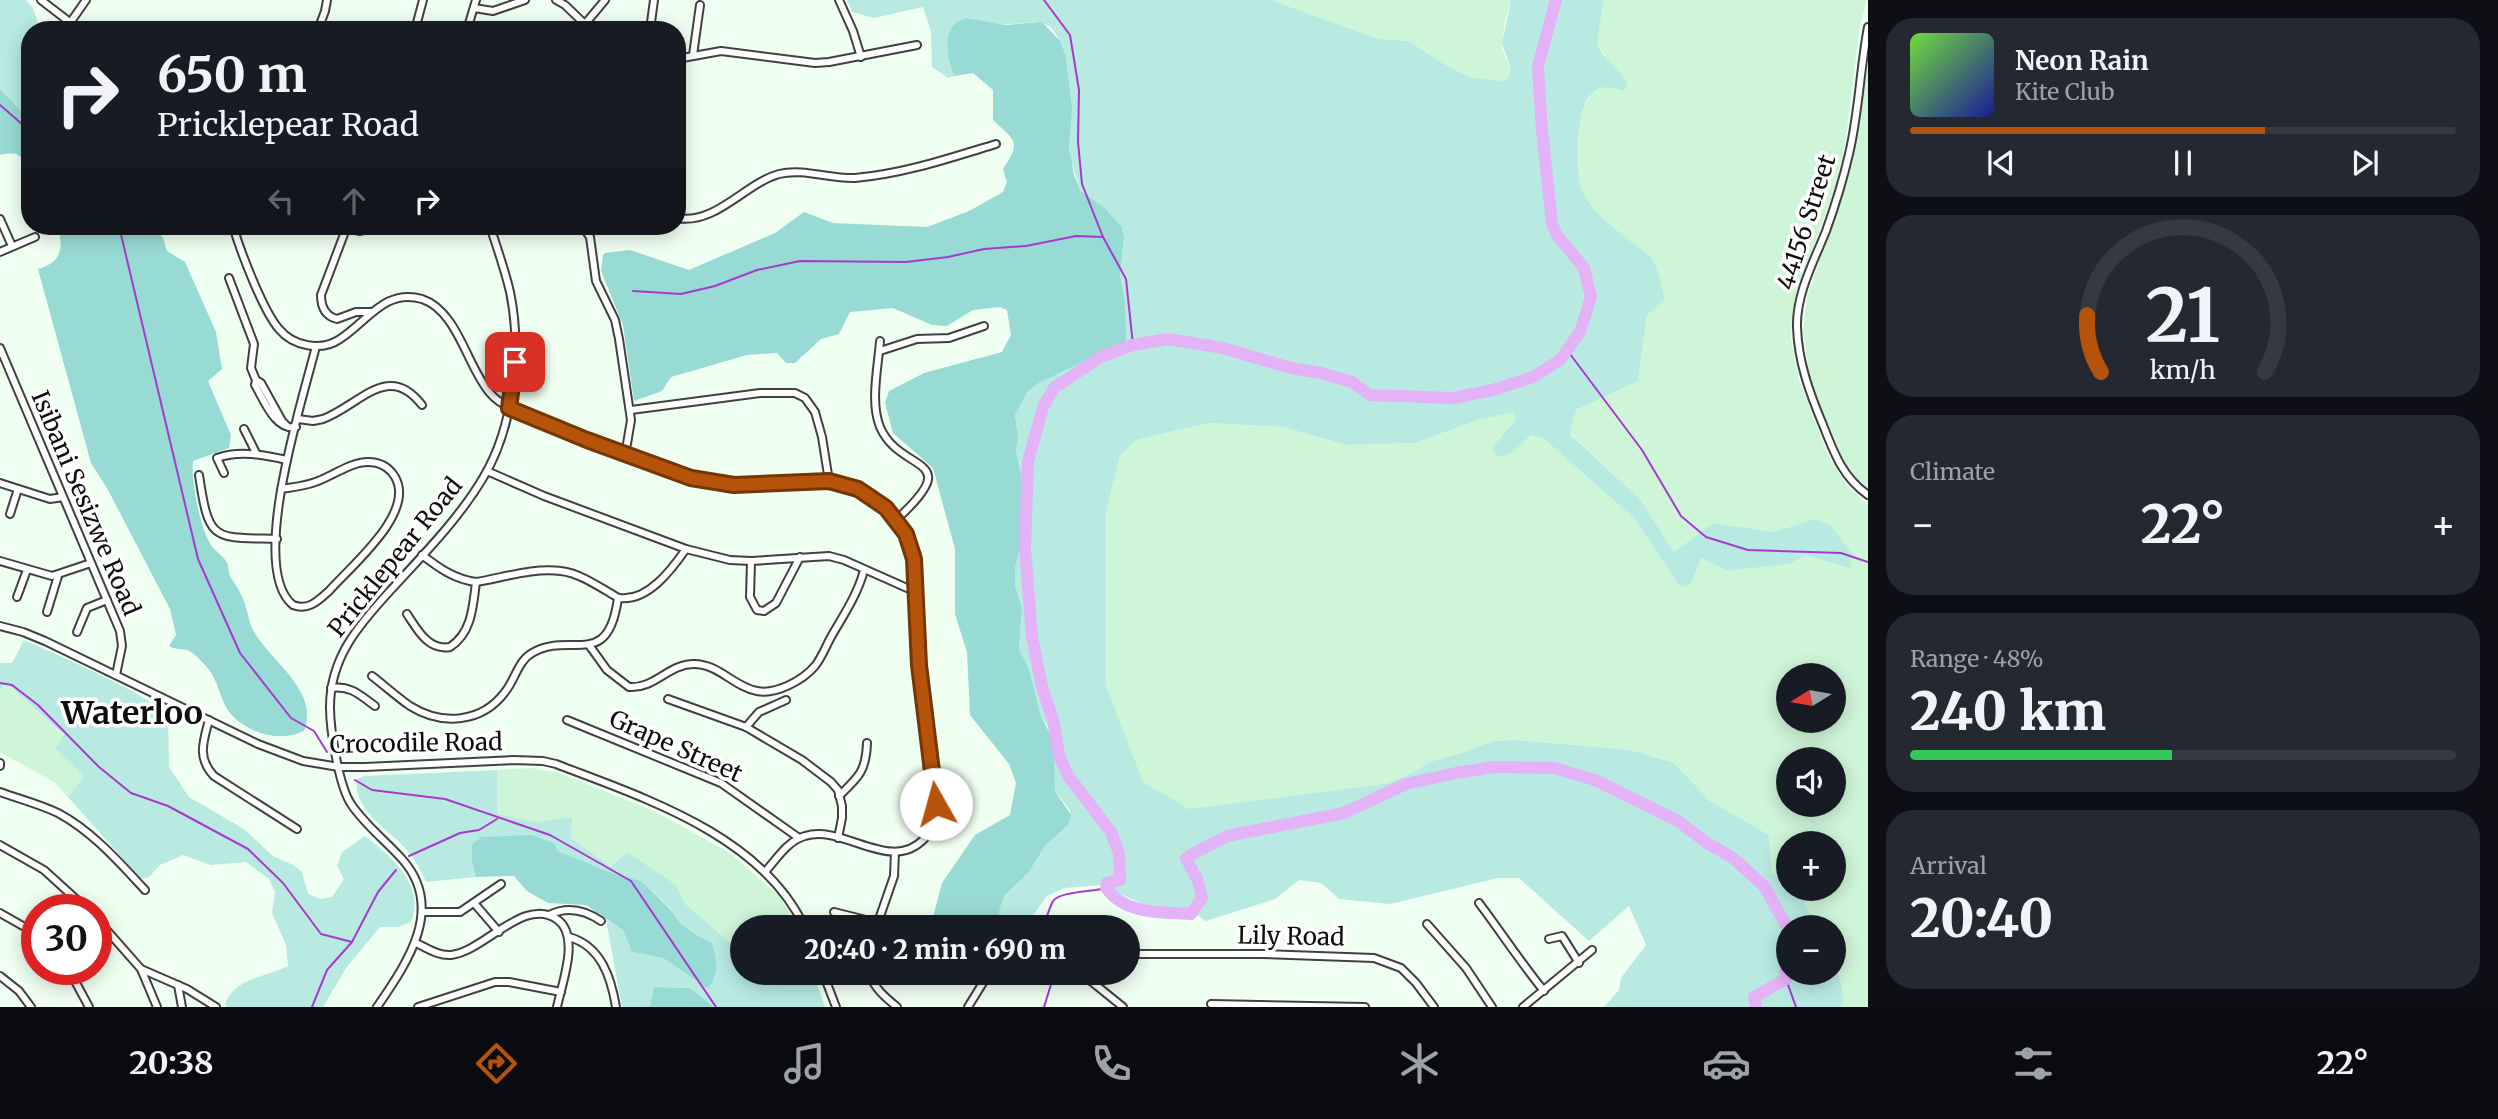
<!DOCTYPE html>
<html lang="en">
<head>
<meta charset="utf-8">
<style>
  :root { --surface:#171b24; --page:#242831; --text:#f1f3f6; --muted:#9ea1a6; --line:#363941; --accent:#b45309 }
  body { margin:0; font-family:Merriweather,serif; background:var(--page); color:var(--text); height:100vh; display:flex; flex-direction:column; font-size:26px; white-space:nowrap }
  * { box-sizing:border-box; margin:0 }
  p { font-size:23px; color:var(--muted) }
  .icon { flex:none; width:38px; height:38px; fill:none; stroke:currentColor; stroke-width:2; stroke-linecap:round; stroke-linejoin:round }
  .map { position:relative; flex:1; overflow:hidden }
  .panel { display:flex; flex-direction:column; gap:18px; padding:18px; background:#0d0f14; width:630px }
  .panel>* { flex:none }
  .hud { position:absolute; left:21px; top:21px; width:665px; height:214px; border-radius:28px; box-shadow:0 4px 18px #0003; background:#171b24; color:var(--text); overflow:hidden }
  .needle { width:46px; rotate:259deg }
  .buttons { position:absolute; left:1776px; top:663px; display:grid; gap:14px }
  .buttons a { display:grid; place-items:center; width:70px; height:70px; border-radius:50%; background:var(--surface); box-shadow:0 4px 18px #0003; font-size:35px }
  .speed { position:absolute; left:21px; top:894px; display:flex; gap:14px; font-size:35px; font-weight:700; text-align:center }
  .speed>* { display:grid; place-content:center; width:91px; height:91px; border-radius:50%; background:var(--surface); box-shadow:0 4px 18px #0003; line-height:1 }
  .speed .limit { border:10px solid #d22; background:#fff; color:#111 }
  .pin { position:absolute; display:grid; place-items:center; width:60px; height:60px; color:#fff; margin:-30px; border-radius:14px; box-shadow:0 4px 10px #0006 }
  .me { position:absolute; width:77px; margin:-38px; rotate:353deg; stroke-linejoin:round; filter:drop-shadow(0 0 5px #0008) }
  .turn { display:flex; align-items:center; gap:24px; height:147px; padding:0 21px; font-size:32px }
  .turn .icon { width:91px; height:91px; stroke-width:2.5 }
  .turn b { display:block; font-size:49px; line-height:60px }
  .lanes { display:flex; align-items:center; height:66px; padding:0 21px; background:#0003; justify-content:center; gap:35px; direction:ltr }
  .lanes .off { opacity:.35 }
  .big { font-size:52px; font-weight:800; line-height:1.1 }
  .panel .tile { flex:1; display:flex; flex-direction:column; justify-content:center; gap:10px; min-width:0; padding:0 24px; border-radius:28px; background:var(--page) }
  .panel .dial { align-items:center; gap:0 }
  .dial svg { height:182px; overflow:visible; fill:none; stroke:var(--line); stroke-width:7; stroke-linecap:round; text-anchor:middle }
  .dial text { fill:var(--text); stroke:none }
  .song { display:flex; align-items:center; gap:21px }
  .cover { width:84px; height:84px; border-radius:10px; background:linear-gradient(135deg,hsl(100 70% 55%),hsl(240 70% 35%)) }
  .played { height:7px; border-radius:4px; background:linear-gradient(90deg,var(--accent) 65%,var(--line) 65%) }
  .keys { display:flex; justify-content:space-around; direction:ltr }
  .heat { display:flex; justify-content:space-between; align-items:center; font-size:38px; direction:ltr }
  .charge { height:10px; border-radius:5px; background:linear-gradient(90deg,#34c759 48%,var(--line) 0) }
  .trip { position:absolute; left:730px; top:915px; width:410px; height:70px; border-radius:35px; background:var(--surface); box-shadow:0 4px 18px #0003; font-weight:800; line-height:70px; text-align:center }
  .tabs { display:flex; height:112px; justify-content:space-around; align-items:center; background:#090b0e; color:var(--muted) }
  .tabs .icon { width:49px; height:49px }
  .tabs .active { color:var(--accent) }
  .tabs b { font-size:32px; color:var(--text) }
  main { display:flex; flex:1; min-height:0 }
  .map>svg:first-child { display:block }
  .farmland { fill:#cff5d9; fill-rule:evenodd }
  .green { fill:#b8eae1 }
  .forest { fill:#97dbd4 }
  .lines { fill:none; stroke-linecap:round; stroke-linejoin:round }
  .stream { stroke:#a839ce; stroke-width:2 }
  .river { stroke:#e4b3f7; stroke-width:12 }
  .minor-casing { stroke:#414141; stroke-width:10 }
  .minor { stroke:#fff; stroke-width:6 }
  .route-casing { stroke:#753606; stroke-width:18 }
  .route { stroke:#b45309; stroke-width:12 }
  .labels { text-anchor:middle; dominant-baseline:central; stroke-width:7; stroke-linejoin:round; paint-order:stroke }
  .street-label { font-size:24px; fill:#0e0e0e; stroke:#fff }
  .district-label { font-size:32px; font-weight:bold; fill:#0e0e0e; stroke:#fff }
</style>
</head>
<body>
<main>
<div class="map">
<svg width="1868" height="1007" viewBox="0 0 1868 1007">
  <rect width="100%" height="100%" fill="#effff1"/>
  <!-- farmland -->
  <g class="farmland">
    <path d="M1271,0H1511L1504,26L1502,49L1511,68L1509,78L1501,81L1470,77L1444,64L1409,41L1379,39Z"/>
    <path d="M1604,0H1867L1860,26L1845,145L1834,191L1797,290L1792,315L1791,338L1799,380L1828,455L1846,484L1868,505V1007H1842L1844,997L1834,954V928L1820,927L1816,924L1797,889H1834V844H1788V883L1772,873L1769,835L1710,801L1674,763L1631,750L1514,740L1493,741L1463,753L1429,762L1416,771L1389,783L1189,809L1143,783L1105,686L1106,512L1120,456L1136,440L1208,423L1283,427L1346,445L1415,443L1478,420L1514,411L1516,420L1494,445L1515,450L1531,435L1543,438L1635,519L1679,585L1691,584L1701,558L1728,571L1789,564L1806,555L1814,519L1774,532L1713,523L1674,552L1640,499L1570,433L1576,410L1638,381L1647,315L1603,219L1591,208L1586,200L1581,188L1577,166L1580,116L1592,91L1608,87L1624,91L1628,85L1626,80L1612,66L1597,44ZM1788,676H1834V721H1788ZM1788,760H1834V805H1788Z"/>
    <path d="M1868,63V491L1854,478L1840,456L1809,374L1803,331L1807,297L1850,172L1860,123Z"/>
    <path d="M5,682L64,736L55,749L84,776L68,797L54,782L0,752V692Z"/>
    <path d="M531,768L559,773L654,811L730,853L781,898L796,927L742,928V953L738,951L685,904L676,885L611,867L571,838L572,818L538,822L496,814L497,770Z"/>
  </g>
  <!-- green -->
  <g class="green">
    <path d="M0,0H26L33,8L38,23L51,30H30V116L25,115L0,89Z"/>
    <path d="M847,0H1271L1379,39L1409,41L1444,64L1470,77L1501,81L1509,78L1511,68L1502,44L1511,0H1604L1597,44C1603,59 1624,73 1628,85L1624,91C1609,86 1595,84 1587,100C1579,115 1579,131 1578,148C1575,200 1592,210 1630,241C1637,246 1646,252 1651,258C1659,268 1661,287 1665,299L1647,315L1638,381L1576,410L1570,434L1640,499L1674,552L1713,523L1774,532L1814,519L1830,525L1852,553L1850,568L1806,555L1789,564L1728,571L1701,558L1691,584L1685,587L1679,585L1635,519L1543,438L1531,435L1515,450L1505,456H1498L1492,451L1494,445L1516,420L1514,412L1478,420L1415,443L1346,445L1283,427L1208,423L1136,440L1120,456L1106,512V686L1143,782L1189,809L1389,783L1416,771L1429,762L1462,753L1493,741L1514,740L1631,750L1674,763L1710,801L1769,835L1772,873L1788,883V889H1797L1816,924L1820,927L1788,928V973H1834V954L1844,997L1842,1007H1604L1619,990L1621,978L1646,945L1629,906L1589,941L1519,878H1498L1390,904L1339,899L1321,883L1299,880L1275,899L1206,921L1191,911L1143,904L1101,885L1064,888L1047,896L1026,925L1015,927H992L998,921L1000,908L1005,895L1029,872L1045,846L1068,825L1070,810L1055,791L1048,727L1041,716L1029,669L1019,649L1022,608L1015,585V568L1020,548L1023,483L1016,451L1018,437L1015,415L1028,391L1039,383L1106,351L1117,349L1125,300L1120,275L1124,238L1122,227L1105,208L1081,191L1070,158L1065,53C1050,14 1042,23 1008,24C995,25 981,20 968,18L948,37V53L955,76L948,78L932,67L931,32L923,7L874,18L852,12Z"/>
    <path d="M24,640C73,662 123,683 168,713L169,767L189,797L244,829L273,856L293,865L302,872L308,894L321,899L332,897L344,879L337,866L342,852L365,836C391,857 426,885 411,922L398,927H380L346,968L323,1007H227L225,1004C234,978 266,977 288,966L286,945L272,913L275,892L269,879L246,862L211,865L183,855L160,865L149,877L141,879L68,797L84,776L55,749L64,735L5,682L0,692V663H12Z"/>
    <path d="M497,770V814L538,822L572,817L571,838L611,867L627,852L676,885L685,904L742,953V973H813L825,1007H714L690,988L655,987L650,1007H622L606,919L623,930L632,952L663,958L707,988L711,942L695,934L681,924L673,911L641,881L612,873L556,851L555,844L533,835L472,862L476,877L426,882C421,870 415,859 406,849C387,828 353,811 357,779L364,776Z"/>
  </g>
  <!-- forest -->
  <g class="forest">
    <path d="M968,18L1005,25L1042,22L1060,41L1065,53L1072,108L1069,147L1074,175L1081,191L1105,208L1122,227L1124,238L1120,275L1125,300L1126,342L1117,349L1106,351L1039,383L1028,391L1015,415L1018,437L1016,451L1023,483L1020,548L1015,568V585L1022,608L1019,649L1029,669L1041,716L1053,740L1055,791L1071,815L1068,825L1045,846L1029,872L1005,895L1000,908L998,921L992,927L971,925L969,927L935,928L933,917L942,883L975,835L1010,815L1016,783L1009,764L970,715L967,652L955,614V549L933,468L893,433L885,403L889,391L924,373L1002,352L1011,335L1007,310L1000,307L973,310L947,326L932,325L893,308L850,312L839,334L821,339L795,363H786L777,353L747,355L671,377L662,391L634,401L623,325L601,271L603,255L605,253L630,250L689,270L775,233L804,212L833,223L927,227L969,211L1003,192L1007,182L1003,169C1022,141 1015,141 993,120V90L973,73L955,76C945,57 941,22 968,18Z"/>
    <path d="M0,89L25,115L30,116V173C20,155 21,151 0,155Z"/>
    <path d="M58,226H152L163,238L167,251L185,262L216,332L222,369L208,381L231,435L229,448L193,461C191,481 200,528 211,545C215,551 222,555 226,561C229,565 228,571 230,576C236,585 242,595 245,604C248,613 249,622 253,630C270,662 320,690 304,731C280,743 247,733 230,713C219,699 219,679 205,665C201,661 194,653 189,651C182,648 175,650 169,646L176,635L170,609L107,488L91,463L38,269C63,262 63,247 58,226Z"/>
    <path d="M533,835L555,844L557,851L612,873L641,881L673,912L681,924L695,934L711,942C717,955 720,978 707,988L663,958L632,952L623,930L586,905L548,903L527,891L514,876L476,877L472,862V845L481,837Z"/>
    <path d="M654,987L690,988L714,1007H650Z"/>
  </g>
  <g class="lines">
    <!-- stream -->
    <g class="stream">
      <path d="M1044,0L1070,35L1079,90L1078,142L1082,184L1103,237L1126,279L1133,345"/>
      <path d="M0,105L30,131"/>
      <path d="M119,226L198,559L240,653L291,718L314,731L327,752"/>
      <path d="M633,291L681,294L715,286L757,270L800,261L906,262L948,257L984,249L1026,246L1076,236L1103,237"/>
      <path d="M1567,350L1642,450L1681,516L1706,537L1748,550L1841,553L1868,562"/>
      <path d="M0,683L12,685L38,705L99,767L131,793L168,806L248,849L283,883L321,934L352,942"/>
      <path d="M355,780L372,790L445,799L550,835L631,881L716,1007"/>
      <path d="M409,856L460,833L479,830L497,819"/>
      <path d="M1043,928C1046,919 1049,909 1053,901C1061,891 1092,892 1106,888"/>
      <path d="M1786,979L1796,1007"/>
      <path d="M312,1007L327,970L352,942L378,892L396,870"/>
      <path d="M1044,1007L1053,978L1050,973"/>
    </g>
    <!-- river -->
    <g class="river">
      <path d="M1556,0L1538,66L1542,131L1552,223L1556,234L1584,268L1591,297L1580,332L1560,360L1533,377L1493,390L1453,398L1370,395L1352,382L1321,373L1291,368L1223,348L1168,339L1133,345L1102,356L1054,388L1043,407L1028,462L1025,548L1032,637L1042,687L1054,723L1059,756L1069,777L1111,832L1119,853L1120,880L1107,883L1106,888C1126,915 1161,912 1191,914L1202,898L1198,881L1186,858C1200,849 1213,844 1227,836L1344,813L1406,784L1456,773L1493,767L1554,768L1595,780L1678,821L1707,843L1733,858L1764,886L1788,929"/>
      <path d="M1756,1007L1754,997L1786,979L1785,963L1788,957"/>
    </g>
    <!-- minor casing -->
    <g class="minor-casing">
      <g id="minor">
        <path d="M41,0L80,30"/>
        <path d="M556,0L565,5L591,30"/>
        <path d="M839,0L853,31L861,57"/>
        <path d="M474,8L493,11L525,0"/>
        <path d="M70,23L86,0"/>
        <path d="M585,24L605,0"/>
        <path d="M1868,27C1860,69 1859,112 1849,154C1843,180 1835,206 1826,231C1814,261 1796,294 1797,327C1798,362 1810,394 1823,425C1834,453 1843,478 1868,495"/>
        <path d="M318,30L325,11L327,0"/>
        <path d="M415,30L423,0"/>
        <path d="M467,30L476,0"/>
        <path d="M650,30L654,0"/>
        <path d="M693,55L700,5"/>
        <path d="M677,59L721,51L815,63L829,62L917,45"/>
        <path d="M677,218C716,225 744,184 779,174C803,168 830,179 855,178C903,174 950,158 996,144"/>
        <path d="M0,219L12,246"/>
        <path d="M233,226C240,250 263,311 279,329C293,346 321,352 340,339C367,322 385,288 422,299C458,311 467,367 490,393C501,406 518,412 534,418C565,432 597,443 628,455C653,465 677,475 703,481C762,494 833,460 883,505C894,515 904,527 910,541C922,571 916,609 917,642C921,696 931,750 936,804C937,817 933,829 924,839C890,874 844,824 805,836C789,840 777,858 766,871"/>
        <path d="M339,226L359,231L381,226"/>
        <path d="M582,226L590,237L596,281L615,320L619,339L631,420L627,444L623,453"/>
        <path d="M346,229L321,295C321,307 325,316 337,319L356,312H371"/>
        <path d="M0,252L35,237"/>
        <path d="M229,278L254,344L251,368L256,380"/>
        <path d="M880,341C878,368 870,402 880,427C900,474 967,455 897,519"/>
        <path d="M0,348L120,631L122,646L116,675"/>
        <path d="M880,351L917,339L949,338L984,326"/>
        <path d="M631,410L760,393H795L805,398L815,412L822,437L829,481"/>
        <path d="M298,419L313,421L323,419C360,405 388,361 422,405"/>
        <path d="M288,427L282,421L261,383L256,380L255,385C264,400 275,431 296,427"/>
        <path d="M244,429L256,453"/>
        <path d="M487,471L544,496L686,549L730,560L751,561L829,556L844,560L916,592"/>
        <path d="M224,473L217,458C240,450 264,455 287,460"/>
        <path d="M199,475C209,543 213,537 277,539"/>
        <path d="M0,483L50,499L63,497"/>
        <path d="M281,489C294,487 306,486 318,481C334,475 351,462 368,462C379,462 389,467 395,477C416,513 351,566 329,591C318,601 308,611 293,605C247,568 304,396 316,346"/>
        <path d="M10,514L18,489"/>
        <path d="M422,555C439,568 454,579 476,582C502,578 534,567 561,571C578,573 595,584 610,593C612,594 618,598 619,598C648,602 672,569 686,549"/>
        <path d="M0,561L52,576L91,563"/>
        <path d="M751,561L750,597L757,610L764,611L776,603L800,557"/>
        <path d="M17,597L27,570"/>
        <path d="M47,612L58,576"/>
        <path d="M407,614C417,629 428,651 450,647C472,633 473,606 476,582"/>
        <path d="M0,626L23,632L45,641L258,744L303,761L339,767H365L513,760L543,761L556,764C644,798 762,835 805,928"/>
        <path d="M77,632L87,608L107,600"/>
        <path d="M589,645L607,670L629,687C655,689 668,664 694,664C719,664 734,687 757,691C776,695 803,680 815,666C822,657 826,646 831,637C843,616 858,594 864,570"/>
        <path d="M372,676C385,686 397,697 410,706C442,726 482,723 505,692C515,680 518,661 532,653C570,630 608,672 618,598"/>
        <path d="M331,688C350,685 360,695 375,706"/>
        <path d="M668,699L746,727L802,760L831,782L838,790L842,806V818L838,838"/>
        <path d="M209,720C203,742 197,758 214,776L297,829"/>
        <path d="M567,720L721,783L799,838"/>
        <path d="M746,727L759,712L786,700"/>
        <path d="M0,763V766"/>
        <path d="M0,792C19,799 39,804 58,813C92,831 119,862 145,890"/>
        <path d="M839,796C859,777 866,771 867,743"/>
        <path d="M0,845L44,870L88,910"/>
        <path d="M474,903L499,932"/>
        <path d="M1479,903C1501,932 1521,963 1544,991"/>
        <path d="M422,912H460L501,884"/>
        <path d="M834,912L878,923"/>
        <path d="M0,913L37,934"/>
        <path d="M549,915C567,906 585,910 601,921"/>
        <path d="M96,918L141,969L157,1007"/>
        <path d="M1427,924L1466,968L1492,1007"/>
        <path d="M876,928L894,876L895,852"/>
        <path d="M569,937C601,946 611,977 616,1007"/>
        <path d="M1549,939L1562,936L1579,963"/>
        <path d="M416,943C427,948 438,956 451,955C485,951 525,895 558,920C580,937 562,983 557,1007"/>
        <path d="M1127,954H1262L1374,958L1401,968L1416,983L1434,1007"/>
        <path d="M141,969L187,989L216,1007"/>
        <path d="M69,970L89,1007"/>
        <path d="M823,973L836,1007"/>
        <path d="M869,973C874,988 885,997 897,1007"/>
        <path d="M1081,973L1123,1007"/>
        <path d="M0,976L19,991L31,1007"/>
        <path d="M178,985L182,1007"/>
        <path d="M1211,1004L1365,1007"/>
        <path d="M377,1007C407,963 446,908 402,859C385,840 365,825 351,804C339,786 330,730 330,707C330,658 358,626 389,592C422,556 458,520 483,478C514,427 522,349 510,292C505,270 497,248 490,226"/>
        <path d="M418,1007L495,982H509L561,992"/>
        <path d="M968,1007L989,973"/>
        <path d="M1523,1007L1592,950"/>
      </g>
    </g>
    <!-- minor -->
    <use href="#minor" class="minor"/>
  </g>
  <g class="lines">
    <!-- route casing -->
    <g class="route-casing">
      <path id="route" d="M515,362L509,408L587,440L691,478L734,485L829,481L858,489L886,508L906,534L914,559L919,665L936,804"/>
    </g>
    <!-- route -->
    <use href="#route" class="route"/>
  </g>
  <g class="labels">
    <!-- street labels -->
    <g class="street-label">
      <text transform="translate(1806 222) rotate(-72)">44156 Street</text>
      <text transform="translate(86 503) rotate(67)">Isibani Sesizwe Road</text>
      <text transform="translate(395 557) rotate(-51)">Pricklepear Road</text>
      <text transform="translate(416 743) rotate(-1)">Crocodile Road</text>
      <text transform="translate(676 746) rotate(24)">Grape Street</text>
      <text transform="translate(1291 936) rotate(1)">Lily Road</text>
    </g>
    <!-- district labels -->
    <g class="district-label">
      <text x="132" y="713">Waterloo</text>
    </g>
  </g>
</svg>
<div class="buttons">
<a><svg class="needle" viewBox="-14 -14 28 28"><path d="M0-13l5 13h-10z" fill="#e53935"/><path d="M0 13l5-13h-10z" fill="#9ea1a6"/></svg></a>
<a><svg class="icon" aria-label="sound" viewBox="0 0 24 24"><path d="M4 9h4l5-4v14l-5-4H4zM17 9q2 3 0 6"/></svg></a>
<a>+</a>
<a>−</a>
</div>
<div class="speed"><div class="limit">30</div></div>
<div class="pin" style="left:515px;top:362px;background:#d93025"><svg class="icon" aria-label="arrive" viewBox="0 0 24 24"><path d="M6 21V4h12l-3 4 3 4H6"/></svg></div>
<svg class="me" style="left:936px;top:804px" viewBox="-20 -20 40 40"><circle r="19" fill="#fff"/><path d="M0-13L10 11 0 6-10 11z" fill="#b45309"/></svg>
<div class="trip">20:40 · 2 min · 690 m</div>
<div class="hud">
<div class="turn"><svg class="icon" aria-label="right" viewBox="0 0 24 24"><path d="M7 20v-9h11M14 6l5 5-5 5"/></svg><div><b>650 m</b>Pricklepear Road</div></div>
<div class="lanes"><svg class="icon off" aria-label="left" viewBox="0 0 24 24"><path d="M17 20v-9H6M10 6l-5 5 5 5"/></svg><svg class="icon off" aria-label="ahead" viewBox="0 0 24 24"><path d="M12 20V5M6 11l6-6 6 6"/></svg><svg class="icon" aria-label="right" viewBox="0 0 24 24"><path d="M7 20v-9h11M14 6l5 5-5 5"/></svg></div>
</div>
</div>
<section class="panel">
<div class="tile">
<div class="song"><i class="cover"></i><div><b>Neon Rain</b><p>Kite Club</p></div></div>
<div class="played"></div>
<div class="keys"><svg class="icon" aria-label="previous" viewBox="0 0 24 24"><path d="M18 5L8 12l10 7zM5 5v14"/></svg><svg class="icon" aria-label="pause" viewBox="0 0 24 24"><path d="M8 5v14M16 5v14"/></svg><svg class="icon" aria-label="next" viewBox="0 0 24 24"><path d="M6 5l10 7-10 7zM19 5v14"/></svg></div>
</div>
<div class="tile dial"><svg viewBox="0 0 100 80">
<path d="M14 69A42 42 0 1 1 86 69"/>
<path d="M14 69A42 42 0 0 1 8 44" stroke="#b45309"/>
<text x="50" y="56" font-size="32" font-weight="700">21</text>
<text x="50" y="72" font-size="11">km/h</text>
</svg></div>
<div class="tile"><p>Climate</p>
<div class="heat"><a>−</a><b class="big">22°</b><a>+</a></div>
</div>
<div class="tile"><p>Range · 48%</p><b class="big">240 km</b><div class="charge"></div></div>
<div class="tile"><p>Arrival</p><b class="big">20:40</b></div>
</section>
</main>
<nav class="tabs">
<b>20:38</b>
<svg class="icon active" aria-label="directions" viewBox="0 0 24 24"><path d="M12 3l9 9-9 9-9-9zM9 14v-3h6M13 9l2 2-2 2"/></svg>
<svg class="icon" aria-label="music" viewBox="0 0 24 24"><path d="M9 18V5l10-2v13"/><circle cx="6" cy="18" r="3"/><circle cx="16" cy="16" r="3"/></svg>
<svg class="icon" aria-label="phone" viewBox="0 0 24 24"><path d="M5 4h4l2 5-3 2q2 4 5 5l2-3 5 2v4C11 20 4 13 5 4z"/></svg>
<svg class="icon" aria-label="climate" viewBox="0 0 24 24"><path d="M12 3v18M4 7l16 10M4 17L20 7"/></svg>
<svg class="icon" aria-label="car" viewBox="0 0 24 24"><path d="M5 17H2v-5l4-1 3-4h7l3 4 3 1v5h-3M9 17h6M6 11h13"/><circle cx="7" cy="17" r="2"/><circle cx="17" cy="17" r="2"/></svg>
<svg class="icon" aria-label="filters" viewBox="0 0 24 24"><path d="M4 7h16M4 17h16"/><circle cx="9" cy="7" r="2"/><circle cx="15" cy="17" r="2"/></svg>
<b>22°</b>
</nav>
</body>
</html>
